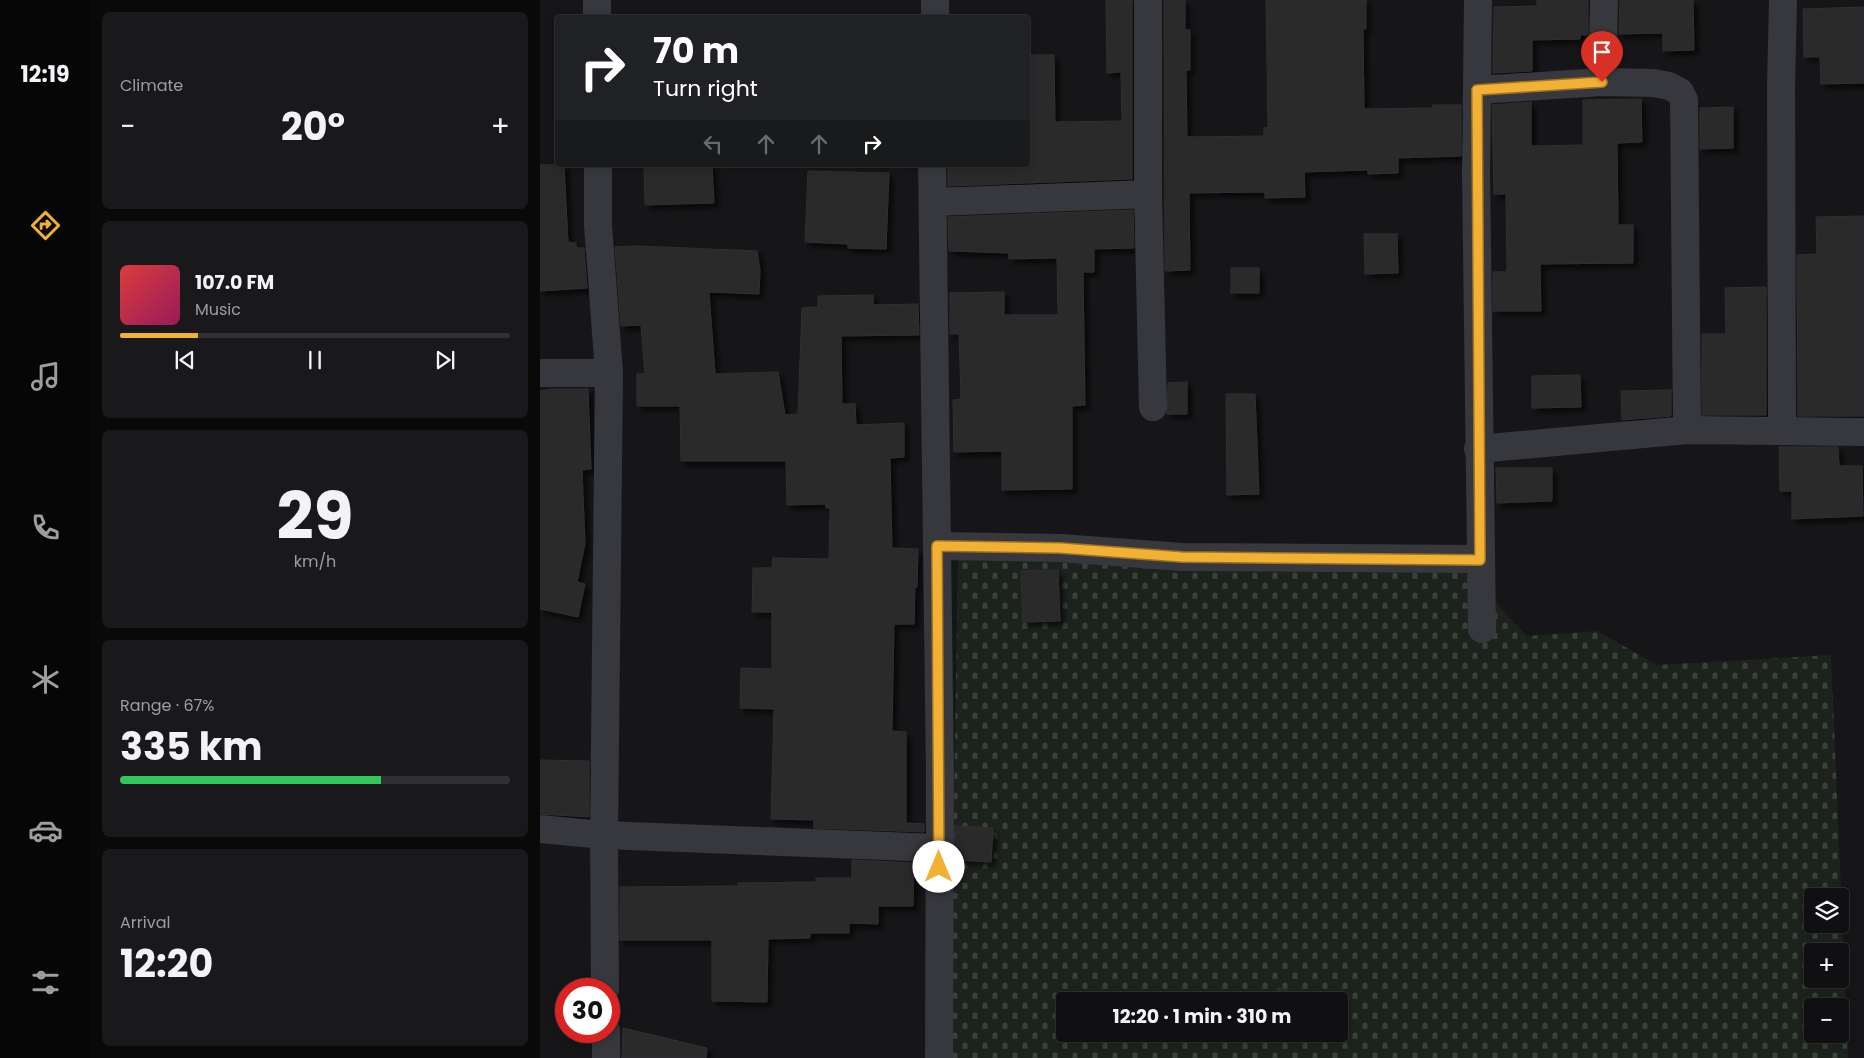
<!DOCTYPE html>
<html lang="en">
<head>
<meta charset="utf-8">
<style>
  :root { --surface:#101012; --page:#19191b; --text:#f1f3f6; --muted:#9c9d9f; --line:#303032; --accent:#f2b134 }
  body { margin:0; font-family:Poppins,sans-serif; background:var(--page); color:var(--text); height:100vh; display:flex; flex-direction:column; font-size:19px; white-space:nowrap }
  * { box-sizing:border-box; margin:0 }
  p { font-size:16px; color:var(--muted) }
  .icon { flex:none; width:28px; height:28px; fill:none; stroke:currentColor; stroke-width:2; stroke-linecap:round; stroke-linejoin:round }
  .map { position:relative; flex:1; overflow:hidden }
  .side { display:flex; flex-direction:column; gap:12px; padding:12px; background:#09090a; width:450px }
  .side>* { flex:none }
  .guide { position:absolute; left:15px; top:15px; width:475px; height:152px; border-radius:5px; box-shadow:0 2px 8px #0003,0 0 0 1px var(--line); background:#202124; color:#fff; overflow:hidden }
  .buttons { position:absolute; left:1264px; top:888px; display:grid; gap:10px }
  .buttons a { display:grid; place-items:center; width:45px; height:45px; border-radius:5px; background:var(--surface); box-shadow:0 2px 8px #0003,0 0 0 1px var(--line); font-size:25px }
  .speed { position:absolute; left:15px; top:978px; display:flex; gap:10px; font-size:25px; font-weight:700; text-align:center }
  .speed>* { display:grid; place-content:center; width:65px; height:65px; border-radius:50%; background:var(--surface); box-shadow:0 2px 8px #0003,0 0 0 1px var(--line); line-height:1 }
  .speed .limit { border:8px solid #d22; background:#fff; color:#111 }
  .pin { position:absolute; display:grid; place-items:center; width:42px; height:42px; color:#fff; margin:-51px -21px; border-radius:50% 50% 50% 0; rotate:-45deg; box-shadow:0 0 5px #0007 }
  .pin .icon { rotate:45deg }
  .me { position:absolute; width:55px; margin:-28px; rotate:0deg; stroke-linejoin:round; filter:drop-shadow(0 0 4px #0008) }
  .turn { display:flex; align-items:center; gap:18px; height:105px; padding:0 15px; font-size:22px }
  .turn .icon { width:65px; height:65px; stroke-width:2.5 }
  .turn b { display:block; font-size:35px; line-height:42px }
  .lanes { display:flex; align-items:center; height:48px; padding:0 15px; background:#0003; justify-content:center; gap:25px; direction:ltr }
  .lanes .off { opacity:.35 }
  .big { font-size:38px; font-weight:700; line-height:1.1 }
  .side .tile { flex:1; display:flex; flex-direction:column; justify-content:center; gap:8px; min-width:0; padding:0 18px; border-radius:8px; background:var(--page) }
  .side .dial { align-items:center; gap:0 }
  .dial b { font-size:65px; line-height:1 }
  .song { display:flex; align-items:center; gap:15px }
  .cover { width:60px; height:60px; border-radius:8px; background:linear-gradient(135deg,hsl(0 70% 55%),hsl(330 70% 35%)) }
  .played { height:5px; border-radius:2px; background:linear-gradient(90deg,var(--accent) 20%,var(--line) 20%) }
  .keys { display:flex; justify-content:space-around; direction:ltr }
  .heat { display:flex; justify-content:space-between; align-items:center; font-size:28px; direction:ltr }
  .charge { height:8px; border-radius:4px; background:linear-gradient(90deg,#34c759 67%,var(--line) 0) }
  .trip { position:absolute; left:516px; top:992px; width:292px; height:50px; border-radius:5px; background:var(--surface); box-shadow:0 2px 8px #0003,0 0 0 1px var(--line); font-weight:700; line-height:50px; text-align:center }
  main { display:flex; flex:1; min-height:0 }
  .tab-bar { display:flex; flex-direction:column; width:90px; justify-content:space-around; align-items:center; background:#060607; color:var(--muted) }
  .tab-bar .icon { width:35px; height:35px }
  .tab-bar .current { color:var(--accent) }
  .tab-bar b { font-size:22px; color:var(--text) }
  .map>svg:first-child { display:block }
  .cemetery { fill:url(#cemetery-stones); fill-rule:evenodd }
  .building { fill:#29292c; stroke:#303034; filter:url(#shadow) }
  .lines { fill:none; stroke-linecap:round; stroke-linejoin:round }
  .minor { stroke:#37383d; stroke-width:28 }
  .route-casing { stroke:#9d7322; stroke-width:12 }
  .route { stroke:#f2b134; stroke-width:9 }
</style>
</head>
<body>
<main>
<nav class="tab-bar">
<b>12:19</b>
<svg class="icon current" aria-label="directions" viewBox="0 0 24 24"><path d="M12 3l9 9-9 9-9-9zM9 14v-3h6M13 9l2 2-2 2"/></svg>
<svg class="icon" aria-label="music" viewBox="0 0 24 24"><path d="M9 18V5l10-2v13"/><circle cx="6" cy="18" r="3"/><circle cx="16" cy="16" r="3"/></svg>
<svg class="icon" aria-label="phone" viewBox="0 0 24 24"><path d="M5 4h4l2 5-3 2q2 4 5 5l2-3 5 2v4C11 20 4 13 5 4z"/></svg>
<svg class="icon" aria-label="climate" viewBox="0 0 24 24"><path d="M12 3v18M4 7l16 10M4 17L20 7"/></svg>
<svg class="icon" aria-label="car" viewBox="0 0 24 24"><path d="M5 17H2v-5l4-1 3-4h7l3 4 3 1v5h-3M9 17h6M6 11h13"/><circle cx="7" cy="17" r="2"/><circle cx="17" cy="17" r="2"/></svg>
<svg class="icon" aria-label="filters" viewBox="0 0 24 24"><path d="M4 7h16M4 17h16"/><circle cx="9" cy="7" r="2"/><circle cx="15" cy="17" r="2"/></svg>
</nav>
<section class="side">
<div class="tile"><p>Climate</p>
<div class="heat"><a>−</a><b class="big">20°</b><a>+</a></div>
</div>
<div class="tile">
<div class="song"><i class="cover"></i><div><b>107.0 FM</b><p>Music</p></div></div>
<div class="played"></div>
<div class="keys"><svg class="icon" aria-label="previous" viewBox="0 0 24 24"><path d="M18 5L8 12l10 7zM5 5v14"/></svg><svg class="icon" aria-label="pause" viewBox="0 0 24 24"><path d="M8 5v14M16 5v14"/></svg><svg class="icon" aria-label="next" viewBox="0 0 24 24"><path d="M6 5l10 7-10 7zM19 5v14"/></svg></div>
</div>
<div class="tile dial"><b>29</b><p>km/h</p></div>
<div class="tile"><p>Range · 67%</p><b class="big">335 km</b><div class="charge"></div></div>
<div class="tile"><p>Arrival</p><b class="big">12:20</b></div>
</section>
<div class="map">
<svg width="1324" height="1058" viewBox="0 0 1324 1058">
  <defs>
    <pattern id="cemetery-stones" width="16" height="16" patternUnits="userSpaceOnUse" patternTransform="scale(1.25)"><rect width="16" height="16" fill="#1c231d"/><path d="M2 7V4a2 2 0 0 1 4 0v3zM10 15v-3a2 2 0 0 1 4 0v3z" fill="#3a403c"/></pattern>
    <filter id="shadow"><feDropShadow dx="4.5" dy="4.5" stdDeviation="2.5" flood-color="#0009"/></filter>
  </defs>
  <rect width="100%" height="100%" fill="#161618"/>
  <!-- cemetery -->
  <path class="cemetery" d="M418,558L926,571L987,636L1057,631L1117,665L1291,655L1308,1058H410ZM1272,896H1300V924H1272ZM1272,951H1300V979H1272ZM525,1001H800V1034H525ZM1272,1006H1300V1034H1272Z"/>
  <!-- building -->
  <g class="building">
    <path d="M566,0H592V179L408,186V165H488V134H490L488,55H514L515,122L582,121L581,72L567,73Z"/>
    <path d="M624,0H645V30H650V70H646L647,137L724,136V128L728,127L726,0H826V29H823L824,109L893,108L892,105H921V156L858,158V173L828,174V170L764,172L765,197L725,198V192L649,193L650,270L625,271Z"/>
    <path d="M997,0H1048V35H1040V39L992,40V71L953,73L954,7L997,6Z"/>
    <path d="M1080,0H1153L1154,50L1123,51V33L1079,34Z"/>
    <path d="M1324,7V83L1281,84L1280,57H1264L1263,9Z"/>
    <path d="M1101,99L1102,142L1077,143L1078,225H1093V263L1000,264L1001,311H953V272H967L966,194H954L952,105L991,102V146L1043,145V100Z"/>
    <path d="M1193,107V148L1160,149V108Z"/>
    <path d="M0,165H24L28,242L36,243V248H44L47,288L0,291Z"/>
    <path d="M104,165H172L174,203L105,205Z"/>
    <path d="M268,171L349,173L346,249L308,248V244L265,242Z"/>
    <path d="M593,210L594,248L554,249V272H543L545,405L532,406V489L462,490V451L414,452L413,400L421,399L419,334H410V293L464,292V315H518L517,258L469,259V253L409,251L408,217Z"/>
    <path d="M1324,216V416H1258L1257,255L1277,254L1276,217Z"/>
    <path d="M824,234H857L858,273L825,274Z"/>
    <path d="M98,246L217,251L220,270L219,294L169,292L175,374L238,372L245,415L258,414L262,308L278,307V296L333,295V305L378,304L379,335L301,336L302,404H315L316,425L364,423V457L350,458L352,548L378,549L377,587H375L374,624H354L352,731L366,732V823L384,824V832L274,828V820L231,819L234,709L200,708L201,668L232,669V612H212L213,568H232L233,558L289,559L290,508H286V504L247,505L246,461H141L140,406H97V374H105L101,325L81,326L75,247Z"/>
    <rect x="691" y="268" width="28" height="25"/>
    <path d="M1226,287V415H1162V334H1186L1185,288Z"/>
    <path d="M1040,375L1041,407L992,408V376Z"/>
    <path d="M647,382V414H627L628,383Z"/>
    <path d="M12,389H48L51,469L42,470L45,544L37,582L45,584L38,617L0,609V391Z"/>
    <path d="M1131,390V416L1082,420L1081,391Z"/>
    <path d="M686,394H715L719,494L687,495Z"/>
    <path d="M1239,447H1298L1299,466H1322L1323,516L1252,519V491H1240Z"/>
    <path d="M956,468H1012V501L957,503Z"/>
    <path d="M518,570L520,621L483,622L481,571Z"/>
    <path d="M0,760L49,761V817L0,814Z"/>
    <path d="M415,826L453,828L451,862L415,860Z"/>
    <path d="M312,860L374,863L373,906H338V924L309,923V933H270V938L228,939L227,1002L172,1001V940H80V887L198,886V883L276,882V878H312Z"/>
    <path d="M738,988L778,999L777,1001H734Z"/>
    <path d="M83,1028L167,1048L166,1058H82Z"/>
  </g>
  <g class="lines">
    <!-- minor -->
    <g class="minor">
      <path d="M57,0V18"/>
      <path d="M608,0V194L613,407"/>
      <path d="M938,0L936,173L942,629"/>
      <path d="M395,18V0"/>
      <path d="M1062,82L1064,0"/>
      <path d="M937,90L1062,82L1113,83L1129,86L1140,92L1144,100L1147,430"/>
      <path d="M58,165V225L69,373L64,835L65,989"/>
      <path d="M392,165L400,774L399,1058"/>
      <path d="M393,202L608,194"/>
      <path d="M0,373H69"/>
      <path d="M1242,431L1241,87L1243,0"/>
      <path d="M938,449L1147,430L1324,432"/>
      <path d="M397,546L521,548L642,557L940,559"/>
      <path d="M0,829L64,835L399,848"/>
      <path d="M66,1031V1058"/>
    </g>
  </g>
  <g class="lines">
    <!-- route casing -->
    <g class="route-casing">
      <path id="route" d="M399,867L397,546L520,548L642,557L940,560L937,90L1062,82"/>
    </g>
    <!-- route -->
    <use href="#route" class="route"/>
  </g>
</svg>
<div class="buttons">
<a><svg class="icon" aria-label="layers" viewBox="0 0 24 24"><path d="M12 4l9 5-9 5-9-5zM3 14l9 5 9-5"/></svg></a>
<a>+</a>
<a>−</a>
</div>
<div class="speed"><div class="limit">30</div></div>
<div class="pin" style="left:1062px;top:82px;background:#d93025"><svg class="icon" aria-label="arrive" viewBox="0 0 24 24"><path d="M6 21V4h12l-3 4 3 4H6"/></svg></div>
<svg class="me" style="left:399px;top:867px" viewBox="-20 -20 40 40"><circle r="19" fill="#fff"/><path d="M0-13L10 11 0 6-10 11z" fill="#f2b134"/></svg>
<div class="trip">12:20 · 1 min · 310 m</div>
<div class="guide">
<div class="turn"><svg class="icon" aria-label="right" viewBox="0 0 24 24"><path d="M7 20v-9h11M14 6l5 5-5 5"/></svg><div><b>70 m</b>Turn right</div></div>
<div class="lanes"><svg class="icon off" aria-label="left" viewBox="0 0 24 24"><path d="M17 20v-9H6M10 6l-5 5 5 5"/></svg><svg class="icon off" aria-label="ahead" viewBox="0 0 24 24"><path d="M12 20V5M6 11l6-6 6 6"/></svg><svg class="icon off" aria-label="ahead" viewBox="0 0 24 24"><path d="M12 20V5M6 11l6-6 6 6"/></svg><svg class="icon" aria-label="right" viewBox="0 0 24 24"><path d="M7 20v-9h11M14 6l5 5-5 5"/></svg></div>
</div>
</div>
</main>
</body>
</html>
